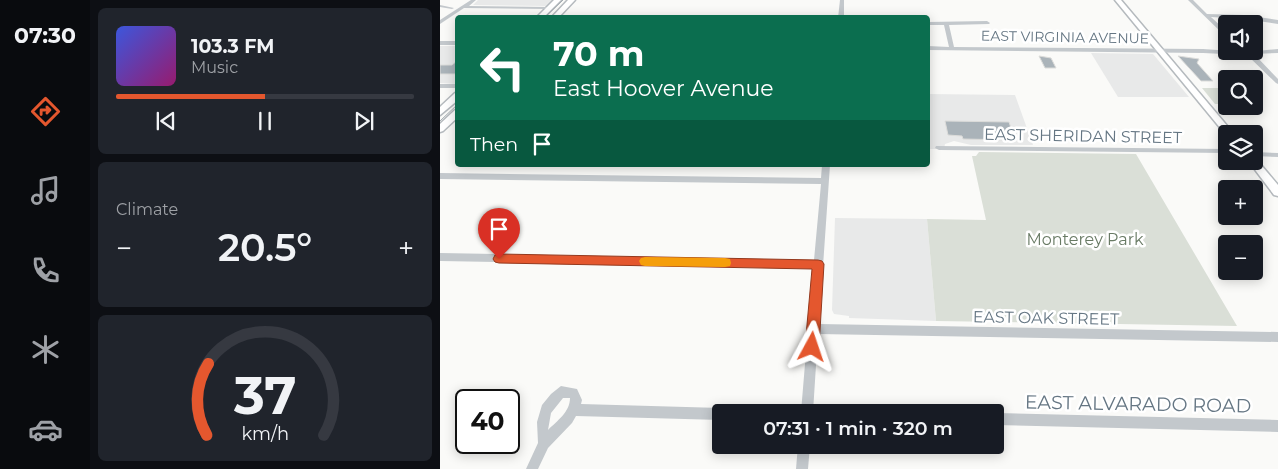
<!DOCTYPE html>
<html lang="en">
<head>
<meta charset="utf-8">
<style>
  :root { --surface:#171b24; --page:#20242c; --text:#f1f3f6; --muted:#9ea1a6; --line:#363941; --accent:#e4572e }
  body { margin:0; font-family:Montserrat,sans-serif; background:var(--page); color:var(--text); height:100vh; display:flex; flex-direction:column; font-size:19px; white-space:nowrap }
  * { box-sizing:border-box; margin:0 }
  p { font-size:16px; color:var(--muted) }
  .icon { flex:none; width:28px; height:28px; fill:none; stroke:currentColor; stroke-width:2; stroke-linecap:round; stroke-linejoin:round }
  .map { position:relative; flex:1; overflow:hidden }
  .side { display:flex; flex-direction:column; gap:8px; padding:8px; background:#0d0f14; width:350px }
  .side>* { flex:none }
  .guide { position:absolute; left:15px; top:15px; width:475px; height:152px; border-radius:5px; box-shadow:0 2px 12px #0003; background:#0b6e4f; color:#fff; overflow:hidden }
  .fabs { position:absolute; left:778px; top:15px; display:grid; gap:10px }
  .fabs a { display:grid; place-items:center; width:45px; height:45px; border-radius:5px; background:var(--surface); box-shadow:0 2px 12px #0003; font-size:25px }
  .speed { position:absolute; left:15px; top:389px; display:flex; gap:10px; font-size:25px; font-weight:700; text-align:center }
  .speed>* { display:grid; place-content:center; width:65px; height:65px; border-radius:50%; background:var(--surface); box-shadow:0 2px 12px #0003; line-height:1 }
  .speed .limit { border:2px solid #111; border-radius:8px; background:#fff; color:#111 }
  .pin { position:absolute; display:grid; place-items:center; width:42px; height:42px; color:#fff; margin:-51px -21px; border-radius:50% 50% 50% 0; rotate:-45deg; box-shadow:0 0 5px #0007 }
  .pin .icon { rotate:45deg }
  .me { position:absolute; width:55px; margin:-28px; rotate:5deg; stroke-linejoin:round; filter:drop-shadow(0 0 4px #0008) }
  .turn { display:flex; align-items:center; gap:18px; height:105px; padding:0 15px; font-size:22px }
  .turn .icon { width:65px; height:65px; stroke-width:2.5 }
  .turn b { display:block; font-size:35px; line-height:42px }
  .then { display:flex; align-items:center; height:48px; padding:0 15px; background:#0003; gap:10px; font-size:19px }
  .big { font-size:38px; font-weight:600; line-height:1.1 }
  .side .widget { flex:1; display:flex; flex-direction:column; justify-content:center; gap:8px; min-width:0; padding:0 18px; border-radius:8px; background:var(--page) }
  .side .dial { align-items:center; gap:0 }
  .dial svg { height:130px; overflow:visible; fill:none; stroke:var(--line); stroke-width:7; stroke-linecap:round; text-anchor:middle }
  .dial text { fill:var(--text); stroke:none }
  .song { display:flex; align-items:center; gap:15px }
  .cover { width:60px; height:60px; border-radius:8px; background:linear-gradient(135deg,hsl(230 70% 55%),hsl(320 70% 35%)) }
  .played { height:5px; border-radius:2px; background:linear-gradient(90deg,var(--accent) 50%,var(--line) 50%) }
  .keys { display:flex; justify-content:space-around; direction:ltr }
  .heat { display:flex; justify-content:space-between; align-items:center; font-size:28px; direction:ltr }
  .trip { position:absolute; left:272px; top:404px; width:292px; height:50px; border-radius:5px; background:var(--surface); box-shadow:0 2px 12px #0003; font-weight:600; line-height:50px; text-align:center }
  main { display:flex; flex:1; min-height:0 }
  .tabs { display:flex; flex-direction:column; width:90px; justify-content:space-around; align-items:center; background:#090b0e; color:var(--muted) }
  .tabs .icon { width:35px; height:35px }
  .tabs .active { color:var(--accent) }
  .tabs b { font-size:22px; color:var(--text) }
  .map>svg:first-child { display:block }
  .built { fill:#e8e9e9 }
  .green { fill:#dadfd7 }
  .building { fill:#aab3b9; stroke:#dcdcda }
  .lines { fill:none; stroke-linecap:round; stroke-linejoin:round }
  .major-casing { stroke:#b5babe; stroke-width:3 }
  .minor { fill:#c3c8cc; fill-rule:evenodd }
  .major { fill:#fff; fill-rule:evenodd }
  .tram { stroke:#a2aab0; stroke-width:1 }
  .route { fill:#e4572e; stroke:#94391e }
  .slow { fill:#f59e0b }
  .labels { text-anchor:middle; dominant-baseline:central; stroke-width:5; stroke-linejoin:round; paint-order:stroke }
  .far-street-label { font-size:14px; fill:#657683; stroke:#fff }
  .street-label { font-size:16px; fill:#657683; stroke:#fff }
  .park-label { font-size:16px; fill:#687a64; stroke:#fff }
  .near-street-label { font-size:19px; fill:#657683; stroke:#fff }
</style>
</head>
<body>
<main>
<nav class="tabs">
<b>07:30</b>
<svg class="icon active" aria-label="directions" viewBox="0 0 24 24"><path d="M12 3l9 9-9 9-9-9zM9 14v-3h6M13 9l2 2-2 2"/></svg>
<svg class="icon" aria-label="music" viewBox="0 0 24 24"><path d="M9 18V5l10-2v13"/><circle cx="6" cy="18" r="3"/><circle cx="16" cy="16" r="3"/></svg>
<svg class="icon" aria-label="phone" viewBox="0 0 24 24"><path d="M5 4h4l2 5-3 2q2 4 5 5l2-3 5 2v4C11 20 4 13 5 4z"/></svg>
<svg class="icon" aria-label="climate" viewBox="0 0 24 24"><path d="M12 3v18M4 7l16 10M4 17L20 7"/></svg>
<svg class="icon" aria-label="car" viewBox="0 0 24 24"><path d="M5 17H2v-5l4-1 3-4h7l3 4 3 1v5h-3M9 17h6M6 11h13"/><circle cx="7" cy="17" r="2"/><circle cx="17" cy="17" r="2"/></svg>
</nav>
<section class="side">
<div class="widget">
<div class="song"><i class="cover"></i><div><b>103.3 FM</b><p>Music</p></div></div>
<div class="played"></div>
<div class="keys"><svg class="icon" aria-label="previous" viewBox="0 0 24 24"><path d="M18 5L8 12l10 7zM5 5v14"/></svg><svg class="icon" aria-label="pause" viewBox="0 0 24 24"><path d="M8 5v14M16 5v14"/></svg><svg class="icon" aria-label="next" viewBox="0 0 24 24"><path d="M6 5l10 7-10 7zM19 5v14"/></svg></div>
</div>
<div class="widget"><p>Climate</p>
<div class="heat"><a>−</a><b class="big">20.5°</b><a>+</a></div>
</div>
<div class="widget dial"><svg viewBox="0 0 100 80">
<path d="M14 69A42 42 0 1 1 86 69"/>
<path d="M14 69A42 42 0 0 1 15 25" stroke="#e4572e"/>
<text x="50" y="56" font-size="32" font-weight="700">37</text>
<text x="50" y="72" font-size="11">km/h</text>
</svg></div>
</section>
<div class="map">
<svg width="838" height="469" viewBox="0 0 838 469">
  <rect width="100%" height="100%" fill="#fafaf8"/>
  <!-- built -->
  <g class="built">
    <path d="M38,0H117L106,6L33,5Z"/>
    <path d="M0,46H17V84L0,83Z"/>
    <path d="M651,53L713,54L749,97H678Z"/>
    <path d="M488,94L575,95L593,145H531L514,141L505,144L504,149H488Z"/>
    <path d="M395,218L487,219L496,321L409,318V316L394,314L392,310Z"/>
  </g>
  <!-- green -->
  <g class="green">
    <path d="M762,88H786V104H775Z"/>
    <path d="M539,152L696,154L797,326L496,321L487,219L546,220L532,156H536Z"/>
  </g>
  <!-- building -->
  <g class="building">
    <path d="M599,56L611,58L616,68H605Z"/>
    <path d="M738,56L759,59L757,63L773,81H761Z"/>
    <path d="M18,60V74H0V65H12Z"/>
    <path d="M505,121L569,122L575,140L523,139L522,136L508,135Z"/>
  </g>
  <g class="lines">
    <!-- major casing -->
    <g class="major-casing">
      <g id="major">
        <path d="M114,0H121L103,18H96Z"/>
        <path d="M128,0H135L118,18H111Z"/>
        <path d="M675,0H681L794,134H786V135Z"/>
        <path d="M15,93H18V100L0,115V107Z"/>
        <path d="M15,110H18V117L3,131L0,132V124Z"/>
        <path d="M814,158L816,159L838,185V196L834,195L810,163L808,161H814Z"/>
      </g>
    </g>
    <!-- minor -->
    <g class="minor">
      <path d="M31,0H36L29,6L109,7L111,8L109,9L24,8L0,24V20Z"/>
      <path d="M400,0H404V18H398Z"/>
      <path d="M748,0H753L767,14L804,15L838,20V24L804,19L771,17L786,31V36L784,35Z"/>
      <path d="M0,5L14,8L12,9L0,7Z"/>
      <path d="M547,21L550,23L549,24L509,25L514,47L763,49L806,52L838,49V53L814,54L838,79V84L836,83L806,54L804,55L763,53L488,50V46L509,47L504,25H488V22Z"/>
      <rect x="0" y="41" width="18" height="4"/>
      <rect x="0" y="84" width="18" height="4"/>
      <path d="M496,146L786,149V153L499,150L495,148Z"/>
      <path d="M814,152L838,153V157L814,156Z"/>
      <path d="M382,165H390L379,324L838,332V342L378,334L373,412H361L373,268L0,261V253L374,260L381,184L0,179V173L381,178Z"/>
      <path d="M121,386L137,389L142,400L141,404L281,408L285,410L286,412H281V420L136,416L132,423L108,448L98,469H86L98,443L97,422L102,405L111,394ZM123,398H130C130,412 117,421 108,430L111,413Z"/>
      <path d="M556,413L838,420V432L556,425Z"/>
      <path d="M358,445H370L368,469H356Z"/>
    </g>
    <!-- major -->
    <use href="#major" class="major"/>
    <!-- tram -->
    <g class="tram">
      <path d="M104,18L123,0"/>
      <path d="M0,121L18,104"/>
    </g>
  </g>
  <!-- route -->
  <path class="route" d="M59,254L378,260L382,261L384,264L379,347L377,351L372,353L367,351L365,347L372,269L59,263L55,262L53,259L55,255Z"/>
  <!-- slow -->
  <path class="slow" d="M205,257L285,258L290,259L291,263L290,266L285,267L205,266L201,265L199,261L201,258Z"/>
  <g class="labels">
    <!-- far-street labels -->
    <g class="far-street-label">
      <text transform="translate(625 37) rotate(1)">EAST VIRGINIA AVENUE</text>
    </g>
    <!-- street labels -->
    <g class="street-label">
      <text transform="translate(643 136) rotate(1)">EAST SHERIDAN STREET</text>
      <text transform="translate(606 318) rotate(1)">EAST OAK STREET</text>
    </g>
    <!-- park labels -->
    <g class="park-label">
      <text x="645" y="239">Monterey Park</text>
    </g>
    <!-- near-street labels -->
    <g class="near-street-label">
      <text transform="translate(698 404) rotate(1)">EAST ALVARADO ROAD</text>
    </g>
  </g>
</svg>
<div class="fabs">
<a><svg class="icon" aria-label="sound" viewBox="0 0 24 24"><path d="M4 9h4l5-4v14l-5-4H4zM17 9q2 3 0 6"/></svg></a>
<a><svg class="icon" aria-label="search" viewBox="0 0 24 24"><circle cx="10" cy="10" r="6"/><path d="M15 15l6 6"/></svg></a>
<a><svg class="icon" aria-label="layers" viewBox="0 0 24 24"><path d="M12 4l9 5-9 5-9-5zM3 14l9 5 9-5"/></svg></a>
<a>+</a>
<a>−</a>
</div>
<div class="speed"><div class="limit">40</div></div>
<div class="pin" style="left:59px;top:259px;background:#d93025"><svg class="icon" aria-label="arrive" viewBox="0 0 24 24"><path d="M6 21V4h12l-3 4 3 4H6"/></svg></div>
<svg class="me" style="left:372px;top:347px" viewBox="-20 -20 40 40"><path d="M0-17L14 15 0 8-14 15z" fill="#e4572e" stroke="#fff" stroke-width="4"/></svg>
<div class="trip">07:31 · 1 min · 320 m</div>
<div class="guide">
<div class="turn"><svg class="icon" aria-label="left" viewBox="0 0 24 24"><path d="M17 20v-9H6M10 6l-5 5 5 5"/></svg><div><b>70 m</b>East Hoover Avenue</div></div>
<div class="then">Then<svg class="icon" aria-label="arrive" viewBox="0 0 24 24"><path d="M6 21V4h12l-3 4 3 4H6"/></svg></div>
</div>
</div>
</main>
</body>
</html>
